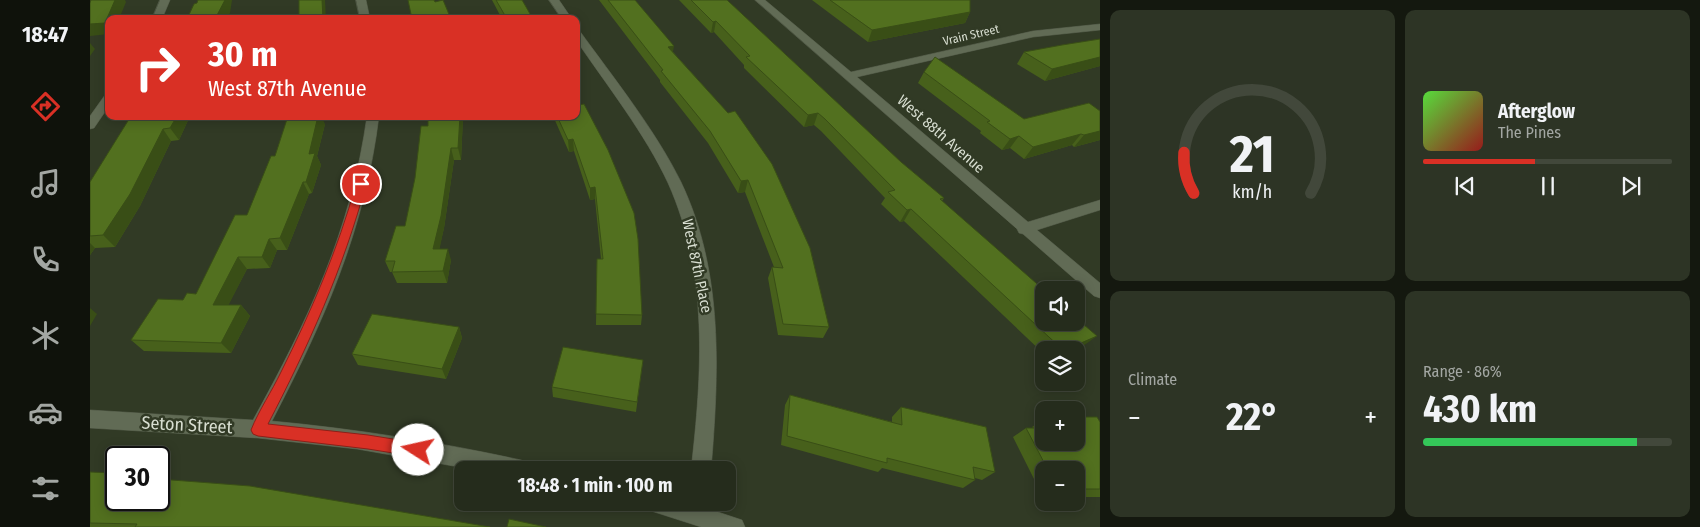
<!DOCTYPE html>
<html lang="en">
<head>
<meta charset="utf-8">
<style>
  :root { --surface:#252c1c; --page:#2d3425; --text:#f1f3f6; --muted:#a3a7a3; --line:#42483b; --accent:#d93025 }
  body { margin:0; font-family:"Fira Sans Condensed",sans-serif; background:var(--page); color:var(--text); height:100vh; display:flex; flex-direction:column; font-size:19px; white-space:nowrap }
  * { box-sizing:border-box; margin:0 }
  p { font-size:16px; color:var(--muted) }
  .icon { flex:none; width:28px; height:28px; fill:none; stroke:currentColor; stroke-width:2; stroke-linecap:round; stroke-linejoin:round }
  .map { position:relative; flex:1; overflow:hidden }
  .drawer { display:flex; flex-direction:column; gap:10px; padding:10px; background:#14180f; width:600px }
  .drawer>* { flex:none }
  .banner { position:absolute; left:15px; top:15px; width:475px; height:105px; border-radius:10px; box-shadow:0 2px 12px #0003,0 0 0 1px var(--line); background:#d93025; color:#fff; overflow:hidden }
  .tools { position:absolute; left:945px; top:281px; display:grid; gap:10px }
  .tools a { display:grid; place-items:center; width:50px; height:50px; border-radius:10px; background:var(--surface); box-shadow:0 2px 12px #0003,0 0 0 1px var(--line); font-size:25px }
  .speed { position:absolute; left:15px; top:446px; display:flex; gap:10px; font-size:25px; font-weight:700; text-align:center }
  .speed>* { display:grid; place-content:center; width:65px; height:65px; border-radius:50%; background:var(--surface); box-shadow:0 2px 12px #0003,0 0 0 1px var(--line); line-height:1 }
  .speed .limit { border:2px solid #111; border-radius:8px; background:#fff; color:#111 }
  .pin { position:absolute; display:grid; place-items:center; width:42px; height:42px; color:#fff; margin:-21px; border:2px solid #fff; border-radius:50%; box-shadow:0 1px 5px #0007 }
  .me { position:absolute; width:55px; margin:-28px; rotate:280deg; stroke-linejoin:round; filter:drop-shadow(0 0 4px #0008) }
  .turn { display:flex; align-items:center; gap:18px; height:105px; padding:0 20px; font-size:22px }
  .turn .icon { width:65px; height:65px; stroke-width:2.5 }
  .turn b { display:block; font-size:35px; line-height:42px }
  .big { font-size:38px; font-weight:700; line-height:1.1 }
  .drawer .widget { flex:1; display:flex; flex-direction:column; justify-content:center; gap:8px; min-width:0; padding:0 18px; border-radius:10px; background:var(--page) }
  .drawer .dial { align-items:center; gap:0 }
  .dial svg { height:130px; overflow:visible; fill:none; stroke:var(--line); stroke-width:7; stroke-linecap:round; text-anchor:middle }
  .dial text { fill:var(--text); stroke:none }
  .song { display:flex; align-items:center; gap:15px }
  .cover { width:60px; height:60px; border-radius:8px; background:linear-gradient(135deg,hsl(110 70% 55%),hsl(0 70% 35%)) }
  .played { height:5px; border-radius:2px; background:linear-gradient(90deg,var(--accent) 45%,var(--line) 45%) }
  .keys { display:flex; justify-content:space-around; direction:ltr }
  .heat { display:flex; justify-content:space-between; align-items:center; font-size:28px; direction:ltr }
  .charge { height:8px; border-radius:4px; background:linear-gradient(90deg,#34c759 86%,var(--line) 0) }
  .drawer .tiles { flex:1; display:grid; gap:10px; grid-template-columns:repeat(2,1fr) }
  .trip { position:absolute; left:364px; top:461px; width:282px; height:50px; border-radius:10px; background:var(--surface); box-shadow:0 2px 12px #0003,0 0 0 1px var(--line); font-weight:700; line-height:50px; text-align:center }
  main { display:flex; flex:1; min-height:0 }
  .tabs { display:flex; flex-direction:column; width:90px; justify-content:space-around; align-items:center; background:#0f120b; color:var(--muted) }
  .tabs .icon { width:35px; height:35px }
  .tabs .on { color:var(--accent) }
  .tabs b { font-size:22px; color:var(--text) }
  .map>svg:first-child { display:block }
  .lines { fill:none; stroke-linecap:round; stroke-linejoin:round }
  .minor-casing { stroke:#4e5644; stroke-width:1 }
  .minor { fill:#616b55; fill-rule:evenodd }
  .wall { fill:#47601b }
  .shaded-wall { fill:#394e16 }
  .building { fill:#52701f; stroke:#394e16 }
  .route { fill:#d93025; stroke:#8d1f18 }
  .labels { text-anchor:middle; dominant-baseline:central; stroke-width:5; stroke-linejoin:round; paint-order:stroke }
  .far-street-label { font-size:12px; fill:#d8ded1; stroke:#313a25 }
  .street-label { font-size:15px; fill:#d8ded1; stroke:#313a25 }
  .near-street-label { font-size:18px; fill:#d8ded1; stroke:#313a25 }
</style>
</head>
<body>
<main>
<nav class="tabs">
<b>18:47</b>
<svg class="icon on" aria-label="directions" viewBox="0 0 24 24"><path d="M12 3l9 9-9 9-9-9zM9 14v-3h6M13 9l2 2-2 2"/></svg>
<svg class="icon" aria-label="music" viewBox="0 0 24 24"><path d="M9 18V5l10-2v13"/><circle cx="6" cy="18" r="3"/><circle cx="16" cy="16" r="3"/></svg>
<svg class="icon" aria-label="phone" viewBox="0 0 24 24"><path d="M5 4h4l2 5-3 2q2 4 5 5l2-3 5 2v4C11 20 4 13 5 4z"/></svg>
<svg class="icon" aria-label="climate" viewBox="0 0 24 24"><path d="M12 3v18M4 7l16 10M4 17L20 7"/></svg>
<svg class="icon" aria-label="car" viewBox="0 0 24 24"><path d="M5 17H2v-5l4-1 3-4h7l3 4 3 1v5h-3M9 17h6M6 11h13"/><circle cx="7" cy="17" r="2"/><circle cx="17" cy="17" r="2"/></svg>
<svg class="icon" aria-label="filters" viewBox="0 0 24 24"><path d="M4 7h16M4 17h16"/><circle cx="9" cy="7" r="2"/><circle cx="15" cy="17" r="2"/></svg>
</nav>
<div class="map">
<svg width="1010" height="527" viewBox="0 0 1010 527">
  <rect width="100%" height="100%" fill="#313a25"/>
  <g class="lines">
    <!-- minor casing -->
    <g class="minor-casing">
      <g id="minor">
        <path d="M70,0H80L72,19H62Z"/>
        <path d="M266,0H276L280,19H270Z"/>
        <path d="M459,0H469L482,19H472Z"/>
        <path d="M665,0H675L761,72L943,31L1010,24V30L943,37L767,77L938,222L1010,200V210L947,230L1010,283V298L1004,296L933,234L929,233L927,229Z"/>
        <path d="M486,29L489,30C523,77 566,131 591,182C634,272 629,373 621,470H601C612,374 619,274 578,183C556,135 516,84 486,40Z"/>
        <path d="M19,94V106L4,128L0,129V116L15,95Z"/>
        <path d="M277,116H289C275,230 234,321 182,421C266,429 349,442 431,460L438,463L441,470H386L267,449L168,438L0,428V410L163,420C218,320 261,231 277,116Z"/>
        <path d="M552,502H598L652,520L655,527H611L555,509Z"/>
      </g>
    </g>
    <!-- minor -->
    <use href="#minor" class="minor"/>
  </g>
  <!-- wall -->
  <g class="wall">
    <path d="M402,0H432L443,19H412Z"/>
    <path d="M509,0H545L583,52L638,113L739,327L733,338L688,335L678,278L682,267H684L655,192L648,193L618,143L570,82V80Z"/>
    <path d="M589,0H637L811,162L854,198L852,201L993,346L985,350H954V354L814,221L810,222L791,204L795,198L731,131L724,125L714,127L654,68V65L624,32L621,33Z"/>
    <path d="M722,0H880V12L875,23L778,42Z"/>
    <path d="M1010,39V66L955,81L927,64L934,52Z"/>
    <path d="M834,72L934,119L999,103L1010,140L984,147L982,145L934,159L920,148L912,150L890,133L891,131L828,83Z"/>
    <path d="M41,116H100L89,140L81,141L50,206L25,247L5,248L0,255V182Z"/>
    <path d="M338,116H373L371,160H364L354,228L349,249L361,260L357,283H307L302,272H300L295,261L315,226L338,126Z"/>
    <path d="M463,116H486L552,315L551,325H506L507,259H511L505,199L500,200L484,151L479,152Z"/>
    <path d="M235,124L227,156L231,165L222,193L219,194L197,250H187L180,268L157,269L138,305H151L160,316L141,353L54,351L41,340L93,300L106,294L157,215L185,156Z"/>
    <path d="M369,327L372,338L356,379L268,365L262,354Z"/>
    <path d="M553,360L546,412L463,397L462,387Z"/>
    <path d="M700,395L802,422V417L811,407L905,472L892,480L885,478V480L873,488L792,468L788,472L691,445L695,405Z"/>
    <path d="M954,419V442L1010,422V497H986V470H954L953,497L923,437L936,428H943L942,427Z"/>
    <path d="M0,472L26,500L400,527H0Z"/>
  </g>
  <!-- shaded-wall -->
  <g class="shaded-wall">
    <path d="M25,0H35L36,2L29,19H19V34L0,36V24Z"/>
    <path d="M135,0H142L140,13L137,19H125Z"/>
    <path d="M232,0H235L236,19H233Z"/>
    <path d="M880,12L875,23L778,42L782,30Z"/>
    <path d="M626,21L624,32L621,33L623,22Z"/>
    <path d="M0,43L5,49L0,56Z"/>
    <path d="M584,46L582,57L578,47Z"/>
    <path d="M1010,57V66L955,81L962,69Z"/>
    <path d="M728,113L724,125L714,127L718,115Z"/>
    <path d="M87,116H100L89,140L80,128Z"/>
    <path d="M223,116H231L235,124L227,156L231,165L222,193L216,182L219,154Z"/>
    <path d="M370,116H373V118L371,160L368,148Z"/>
    <path d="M73,129L81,141L50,206L25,247L13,235Z"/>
    <path d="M1010,131V140L984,147L994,135Z"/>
    <path d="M991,134L982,145L934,159L943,147Z"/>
    <path d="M929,136L920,148L912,150L920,139Z"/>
    <path d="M483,139L484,151L479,152L478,140Z"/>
    <path d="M361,148L364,160L354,228L347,261L343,249Z"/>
    <path d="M658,180L655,192L648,193L651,181Z"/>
    <path d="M213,182L219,194L197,250L190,238Z"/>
    <path d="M505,187V199L500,200V188Z"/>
    <path d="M821,209L814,221L810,222L817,210Z"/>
    <path d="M179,239L187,250L180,268L172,257Z"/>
    <path d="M0,243L5,248L0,255Z"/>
    <path d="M358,249L361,260L357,283L353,271Z"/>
    <path d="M148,257L157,269L133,316L123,305Z"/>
    <path d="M151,305L160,316L141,353L131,343Z"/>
    <path d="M0,308L7,314L0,326Z"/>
    <path d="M369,327L372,338L356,379L352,369Z"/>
    <path d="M1007,336L993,346L985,350H975Z"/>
  </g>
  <!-- building -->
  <g class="building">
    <path d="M1,0H25L15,23L0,24V3Z"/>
    <path d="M108,0H135L125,19H97L104,4L107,3Z"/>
    <path d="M209,0H232L233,19H209Z"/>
    <path d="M318,0H344L345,2L353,0L361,19H322Z"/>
    <path d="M406,0H432L443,19H417Z"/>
    <path d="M518,0H545L584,46L578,47L638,113L645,111L682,164L720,248L739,327L693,324L682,267L693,268L658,180L651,181L620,131L571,71L573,70Z"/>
    <path d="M601,0H637L811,162L854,198L850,199L954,290V322H986V318L1007,336L975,350H973L821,209L817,210L798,192L805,190L735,119L728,113L718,115L656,57L660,56L626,21L623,22Z"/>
    <path d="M740,0H880V12L782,30Z"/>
    <path d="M1010,39V57L962,69L934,52L972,45Z"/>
    <path d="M845,57L934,119L999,103L1010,111V131L994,135L991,134L943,147L929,136L920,139L897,122L900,121L834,72Z"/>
    <path d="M486,102L488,105L494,104L518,150L544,213L548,239L552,315L506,314L507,259H513L505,187L500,188L483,139L478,140L467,116H486Z"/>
    <path d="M41,116H87L80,128L73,129L40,194L13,235L0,236V182Z"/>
    <path d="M198,116H228L219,154L225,153L216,182H213L190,238L179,239L172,257H148L123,305H151L131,343L41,340L68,299L93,300L97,293L106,294L145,215H157L181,156H185Z"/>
    <path d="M338,116H370L368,148H361L351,216L343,249H358L353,271L302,272L305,261H295L306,226H315L325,178L331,126H338Z"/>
    <path d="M282,314L369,327L352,369L262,354Z"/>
    <path d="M473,347L553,360L547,402L462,387Z"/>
    <path d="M700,395L812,425L811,407L896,427L905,472L883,467L885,480L797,458V463L697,436Z"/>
    <path d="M986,417H1007L1010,422V489H986V470H958L936,428H954V442H986Z"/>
    <path d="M0,472L26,473V500H69V479L160,486L400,527H45L47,524L0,523Z"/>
    <path d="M419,519L456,527H417Z"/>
  </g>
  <!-- route -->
  <path class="route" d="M271,180L276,184C254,267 218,347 178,424L278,435L328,443L333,445L336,450L333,455L328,457L278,449L168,436L163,434L161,430C169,410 182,391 191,372C221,312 248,249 266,184Z"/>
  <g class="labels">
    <!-- far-street labels -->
    <g class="far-street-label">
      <text transform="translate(881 35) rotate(-13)">Vrain Street</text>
    </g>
    <!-- street labels -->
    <g class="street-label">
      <text transform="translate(851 134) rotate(41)">West 88th Avenue</text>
      <text transform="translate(607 266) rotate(78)">West 87th Place</text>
    </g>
    <!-- near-street labels -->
    <g class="near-street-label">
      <text transform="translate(97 425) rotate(3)">Seton Street</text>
    </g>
  </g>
</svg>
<div class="tools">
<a><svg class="icon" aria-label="sound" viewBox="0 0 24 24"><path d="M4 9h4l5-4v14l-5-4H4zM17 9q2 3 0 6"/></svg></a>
<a><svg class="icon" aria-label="layers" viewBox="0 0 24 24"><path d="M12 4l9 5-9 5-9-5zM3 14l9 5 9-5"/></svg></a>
<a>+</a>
<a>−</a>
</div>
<div class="speed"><div class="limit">30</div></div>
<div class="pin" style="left:271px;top:184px;background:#d93025"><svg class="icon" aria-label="arrive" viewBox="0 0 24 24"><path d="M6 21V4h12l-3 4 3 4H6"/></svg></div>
<svg class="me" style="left:328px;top:450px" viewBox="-20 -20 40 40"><circle r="19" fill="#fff"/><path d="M0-13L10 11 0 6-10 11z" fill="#d93025"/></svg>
<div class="trip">18:48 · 1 min · 100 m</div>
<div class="banner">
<div class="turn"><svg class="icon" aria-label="right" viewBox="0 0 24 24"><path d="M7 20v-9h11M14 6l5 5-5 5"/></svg><div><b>30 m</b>West 87th Avenue</div></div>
</div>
</div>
<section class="drawer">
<div class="tiles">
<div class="widget dial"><svg viewBox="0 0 100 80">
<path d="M14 69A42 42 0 1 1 86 69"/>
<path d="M14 69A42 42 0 0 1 8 44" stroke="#d93025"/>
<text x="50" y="56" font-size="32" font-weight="700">21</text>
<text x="50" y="72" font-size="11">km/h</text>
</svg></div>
<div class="widget">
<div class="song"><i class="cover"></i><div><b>Afterglow</b><p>The Pines</p></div></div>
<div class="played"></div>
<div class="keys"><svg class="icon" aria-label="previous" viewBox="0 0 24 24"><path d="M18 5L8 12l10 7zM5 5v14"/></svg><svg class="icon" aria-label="pause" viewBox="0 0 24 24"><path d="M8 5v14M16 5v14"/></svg><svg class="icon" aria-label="next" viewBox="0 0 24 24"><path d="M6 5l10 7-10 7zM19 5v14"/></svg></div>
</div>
<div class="widget"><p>Climate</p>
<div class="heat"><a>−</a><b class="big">22°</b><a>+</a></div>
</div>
<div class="widget"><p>Range · 86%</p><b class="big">430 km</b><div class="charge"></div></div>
</div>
</section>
</main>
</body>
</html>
